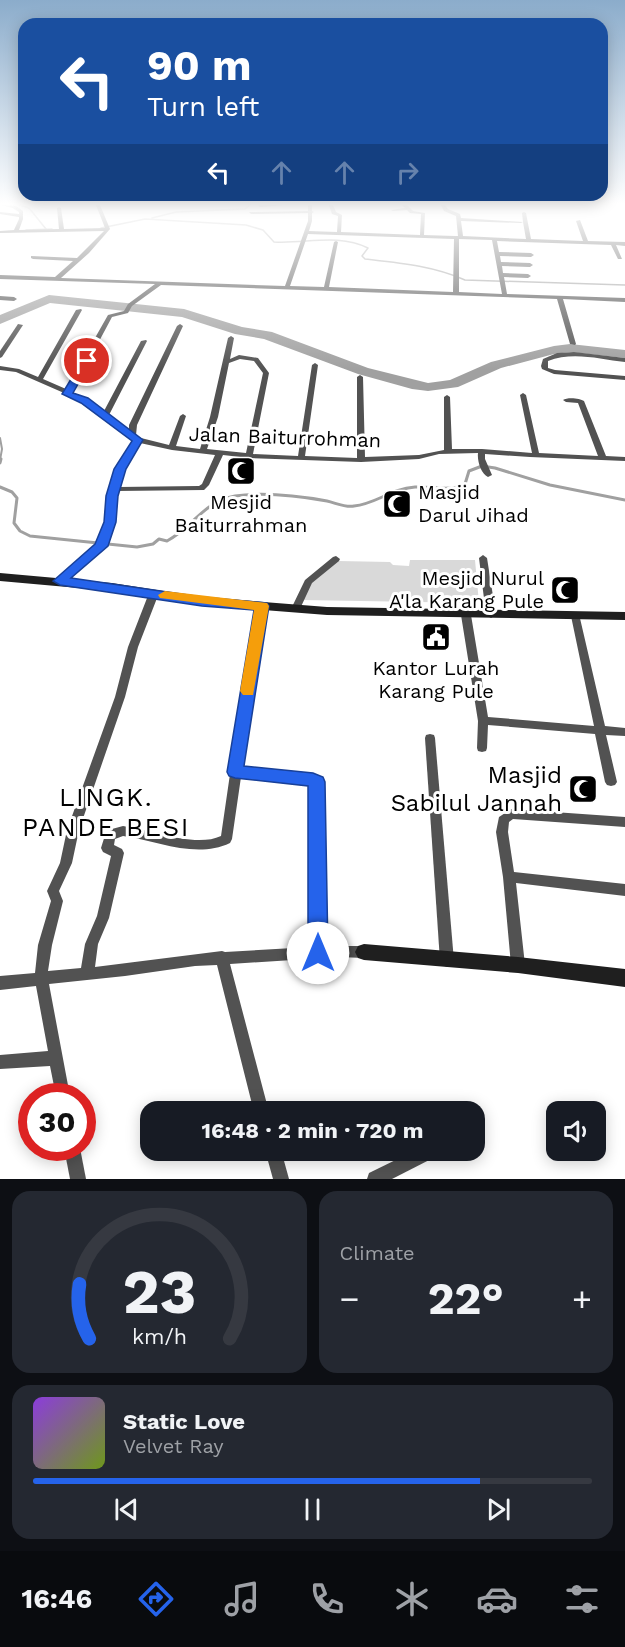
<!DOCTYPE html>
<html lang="en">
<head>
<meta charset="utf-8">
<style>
  :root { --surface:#171b24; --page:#242831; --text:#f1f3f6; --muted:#9ea1a6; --line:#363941; --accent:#2563eb }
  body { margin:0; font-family:"Work Sans",sans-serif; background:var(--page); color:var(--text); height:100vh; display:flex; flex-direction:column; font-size:22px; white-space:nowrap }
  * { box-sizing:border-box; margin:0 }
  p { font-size:20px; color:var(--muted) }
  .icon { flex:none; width:33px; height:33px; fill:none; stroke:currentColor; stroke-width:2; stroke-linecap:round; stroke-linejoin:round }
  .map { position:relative; height:1179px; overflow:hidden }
  .details { display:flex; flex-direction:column; gap:12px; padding:12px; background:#0d0f14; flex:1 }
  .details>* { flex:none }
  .top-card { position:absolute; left:18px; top:18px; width:590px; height:183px; border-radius:18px; box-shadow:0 3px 15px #0003; background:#1a4fa0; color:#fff; overflow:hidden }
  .fabs { position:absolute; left:546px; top:1101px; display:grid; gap:12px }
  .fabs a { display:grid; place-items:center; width:60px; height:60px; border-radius:12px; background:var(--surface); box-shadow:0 3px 15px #0003; font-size:30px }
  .speed { position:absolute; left:18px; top:1083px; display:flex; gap:12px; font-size:30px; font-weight:700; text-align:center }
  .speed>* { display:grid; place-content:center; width:78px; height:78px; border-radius:50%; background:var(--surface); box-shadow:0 3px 15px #0003; line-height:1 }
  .speed .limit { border:9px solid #d22; background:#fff; color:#111 }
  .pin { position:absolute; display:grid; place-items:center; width:51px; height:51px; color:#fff; margin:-26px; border:3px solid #fff; border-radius:50%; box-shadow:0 2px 6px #0007 }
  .me { position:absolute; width:66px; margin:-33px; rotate:0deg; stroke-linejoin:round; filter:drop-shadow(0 0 4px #0008) }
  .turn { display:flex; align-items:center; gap:21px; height:126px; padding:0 30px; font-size:27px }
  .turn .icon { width:78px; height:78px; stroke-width:2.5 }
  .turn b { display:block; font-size:42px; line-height:51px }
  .lanes { display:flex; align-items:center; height:57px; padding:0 30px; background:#0003; justify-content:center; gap:30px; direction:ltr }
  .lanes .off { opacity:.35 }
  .big { font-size:45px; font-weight:700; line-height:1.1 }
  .details .widget { flex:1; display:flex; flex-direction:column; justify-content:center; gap:9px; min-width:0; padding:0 21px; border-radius:18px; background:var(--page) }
  .details .dial { align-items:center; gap:0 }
  .dial svg { height:156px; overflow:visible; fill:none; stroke:var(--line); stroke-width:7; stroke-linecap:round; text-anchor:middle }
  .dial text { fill:var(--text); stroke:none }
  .song { display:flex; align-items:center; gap:18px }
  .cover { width:72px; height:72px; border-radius:9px; background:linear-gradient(135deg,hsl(270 70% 55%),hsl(80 70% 35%)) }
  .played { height:6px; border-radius:3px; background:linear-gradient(90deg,var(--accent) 80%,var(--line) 80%) }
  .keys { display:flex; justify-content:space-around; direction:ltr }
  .heat { display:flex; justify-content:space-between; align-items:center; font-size:33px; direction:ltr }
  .details .tiles { flex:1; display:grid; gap:12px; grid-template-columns:1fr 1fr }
  .widget:last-child { grid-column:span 2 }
  .trip { position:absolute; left:140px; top:1101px; width:345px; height:60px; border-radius:18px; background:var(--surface); box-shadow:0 3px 15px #0003; font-weight:700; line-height:60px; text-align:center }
  .tab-bar { display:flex; height:96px; justify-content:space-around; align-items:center; background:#090b0e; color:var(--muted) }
  .tab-bar .icon { width:42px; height:42px }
  .tab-bar .on { color:var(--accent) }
  .tab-bar b { font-size:27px; color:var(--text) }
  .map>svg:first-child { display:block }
  .green { fill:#d9d9d9 }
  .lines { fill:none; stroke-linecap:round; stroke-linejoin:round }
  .stream-far2 { stroke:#a0a0a0; stroke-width:1.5 }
  .stream-far1 { stroke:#a0a0a0; stroke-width:2 }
  .stream { stroke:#a0a0a0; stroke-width:3 }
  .river { fill:#a0a0a0; fill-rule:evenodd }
  .street { fill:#525252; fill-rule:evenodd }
  .secondary { fill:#1f1f1f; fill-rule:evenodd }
  .route { fill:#2563eb; stroke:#184099; stroke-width:1.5 }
  .slow { fill:#f59e0b }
  .labels { text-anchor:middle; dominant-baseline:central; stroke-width:6; stroke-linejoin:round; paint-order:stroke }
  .street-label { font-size:20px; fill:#000; stroke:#fff }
  .poi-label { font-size:20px; fill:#000; stroke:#fff }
  .near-poi-label { font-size:24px; fill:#000; stroke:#fff; text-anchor:end }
  .near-neighbourhood-label { font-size:26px; letter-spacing:1.5px; fill:#000; stroke:#fff }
</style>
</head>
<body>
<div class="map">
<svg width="625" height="1179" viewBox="0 0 625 1179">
  <rect width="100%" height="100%" fill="#fff"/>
  <!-- green -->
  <path class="green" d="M410,560H475L479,603L301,600L307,583L338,561L390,562L393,565L409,566Z"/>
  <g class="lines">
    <!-- stream-far2 -->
    <g class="stream-far2">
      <path d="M20,205L29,208L46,229"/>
      <path d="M152,218L176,212L245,209L250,205"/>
      <path d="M101,228L145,219L246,225L263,230L274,242C306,244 338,233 368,248L362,256L365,259C400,263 433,266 465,280L625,285"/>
      <path d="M26,230L52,229"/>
    </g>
    <!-- stream-far1 -->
    <path class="stream-far1" d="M0,438L2,449L0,460"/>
    <!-- stream -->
    <g class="stream">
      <path d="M0,463L1,459"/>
      <path d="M0,487L12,492L17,498L14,523L20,531L30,536L137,547L153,544L159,539L167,541C192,528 204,501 235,496C264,492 299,496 327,501C336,503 346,508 354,506C376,504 390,489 415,487C431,486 451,492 465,484L469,471L482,466L495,468L550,485L625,500"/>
    </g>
    <!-- river -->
    <path class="river" d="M49,295L184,309L242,327L272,332L368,368L428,383L450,380L491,362L554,346L570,344L625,350V358L570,352L554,354L501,368L458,387L428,391L412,389L358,374L264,339L235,334L182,317L50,303L0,324V315Z"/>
    <!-- street -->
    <g class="street">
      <path d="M1,205L16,206L23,211V219L19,230L59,229L57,208L59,207L61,208L64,229L105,228L96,205H100L110,229L89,253L61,278L285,286L308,221V213L251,214L249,212L308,211V205H312V211L314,212L312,213V221L309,231L337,232L338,216L332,214L329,205H333L336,212L342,215L341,232L420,235L421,214L410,213L407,210L393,211L391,210L405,208L402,205H407L413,211L425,213L424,235L455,236H458L456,216L444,211L441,205H445L448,209L460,214L461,218L523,222L522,213L524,212L526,213L531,239L583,241L576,221L580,220L588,241L625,242V246L616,245L622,259H618L611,245L497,241L499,252L531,253L534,255L531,257L500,256L501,262L530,263L533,265L530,267L502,266L503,273L528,274L531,276L528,278L504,277L507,294L625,298V302L563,299L576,344L575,345L570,344L557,299L161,285L132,306L128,313L112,317L72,392L87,399L104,411L141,341L146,340L147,341L109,415L129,430V425L177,326L180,324L183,326L137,425L136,435L141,438L169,445L180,416L183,414L186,416L176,446L200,449L210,417L228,338L231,336L234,338L230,359L239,355L258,358L269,373L253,454L298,456L312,365L315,363L318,365L305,456L357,458V377L360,375L363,377L365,457L419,455L444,450V397L447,395L450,397L452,449H482L532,453L520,395L523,393L526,395L539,453L598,456L578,403L566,402L563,400C567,397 580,398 584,401L606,456L625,457V461L530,457L485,454V459L492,475L488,477C481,474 477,461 478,453L439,454L419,459L361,462L249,458L223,455L209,485L204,490L117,491L114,522L105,546L63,583H57L56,581L57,579L97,545L106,522L108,496L116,469L134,440C117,429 84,396 65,395L64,393L16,372L0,370V366L19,369L38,377L76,310L81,309L82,310L43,379L66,389L108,315L124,311L128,304L155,284L0,279V275L55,277L73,261L33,259L31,258V256L77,258L104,231L0,233V231L14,230L19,219V217L0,214V212L19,214V212L13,208ZM461,221L521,223L523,222L526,239L463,236ZM308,234L454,239L453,292L329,287L338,242L336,241L334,242L324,287L290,286ZM459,239L492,240L502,294L459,292ZM240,359L254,361L263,373L246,453L207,449L218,417L229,363ZM140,443L172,450L215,455L202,484L199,486L119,487L124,469Z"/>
      <path d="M258,205H285L260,207Z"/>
      <path d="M0,296L14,297L17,299L14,301L0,300Z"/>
      <path d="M18,324L23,325L2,357L0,358V351Z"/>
      <path d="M574,352L625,358V362C600,359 572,351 548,361V368L555,370L625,376V380L554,374L542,369L541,366L543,359L557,353Z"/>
      <path d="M483,555L487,558L496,615L491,618L486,615L479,558Z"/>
      <path d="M336,556L340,559L339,561L312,583L299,611H293L291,609L305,580L333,557Z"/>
      <path d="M154,590L159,593L138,647L125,697L79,830L72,863L59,891L63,901L52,945L48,971L81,968L85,944L97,916L111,856L103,852L101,848L106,832L112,829L123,826C150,830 196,848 221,836L230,774L229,772L231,769L257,606L259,604H265L267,606L242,768L313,776L321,779L323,782L325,946H364L369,948L371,952L369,956L364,958L339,957L230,964L269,1112H254L217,965L195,966L125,976L49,984L70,1096H56L50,1066L0,1069V1055L48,1051L36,986L0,990V976L35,973L38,945L51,901L47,891L60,863L67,830L115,697L128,647L149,593ZM241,777L311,784V947L225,952L222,951L95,967L98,944L109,918L124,853L122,849L114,845L115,839L123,836C158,841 196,859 230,843L232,839Z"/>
      <path d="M466,612L471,615L488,717L594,726L571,616L573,614H579L605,726L625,728V736L606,735L617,782L615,785L611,786L607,785L605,782L595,734L488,725L487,748L486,751L482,752L478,751L477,748L478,721L461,615Z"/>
      <path d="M430,734L434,735L435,738L454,961L452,965L447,967L442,965L440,961L425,738L426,735Z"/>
      <path d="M511,809L625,817V827L513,819L509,822L508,832L514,872L625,884V896L516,883L525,965L523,969L518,971L513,969L511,965L503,877L496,832L499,817Z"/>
      <path d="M474,1123L480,1126L483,1131L480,1136L475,1139Z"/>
      <path d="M64,1148H80L86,1179H70Z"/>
      <path d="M265,1150H281L289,1179H273Z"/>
      <path d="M416,1150H442L439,1155L392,1179H367L369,1173Z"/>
    </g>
    <!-- secondary -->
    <g class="secondary">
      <path d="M0,573L112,583L202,597L327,607L625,612V620L327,615L202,605L112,591L0,581Z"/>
      <path d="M364,944L518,957L625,969V987L518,973L364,960L358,958L355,952L358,946Z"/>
    </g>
  </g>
  <!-- sky -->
  <linearGradient id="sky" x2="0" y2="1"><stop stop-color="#8baccb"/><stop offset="0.55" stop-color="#fff"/><stop offset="1" stop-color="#fff" stop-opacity="0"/></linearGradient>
  <rect width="625" height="370" fill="url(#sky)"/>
  <!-- route -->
  <path class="route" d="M83,359L91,361L73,393L88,398L143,440L126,469L118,496L116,522L108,546L71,578L202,597L267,603L269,606L244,766L313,773L323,777L325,782L328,953L325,960L318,963L311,960L308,953V786L235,778L229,776L227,772L254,610L202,606L60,585L53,581L95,544L104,522L106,496L114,469L132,441L81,403L62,394Z"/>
  <!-- slow -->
  <path class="slow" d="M165,591L267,603L269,606L253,695H243L240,691L254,610L160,598L158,595Z"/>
  <!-- icons -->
  <defs>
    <g id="mosque-square" transform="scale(1.5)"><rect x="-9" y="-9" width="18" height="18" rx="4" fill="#000" stroke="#fff"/><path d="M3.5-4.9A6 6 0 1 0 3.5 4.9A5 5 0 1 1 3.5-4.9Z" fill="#fff"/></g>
    <g id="civic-square" transform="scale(1.5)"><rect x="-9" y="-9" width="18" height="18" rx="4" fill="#000" stroke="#fff"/><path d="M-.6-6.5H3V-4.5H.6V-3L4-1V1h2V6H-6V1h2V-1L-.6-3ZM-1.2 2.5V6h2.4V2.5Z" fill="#fff"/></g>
  </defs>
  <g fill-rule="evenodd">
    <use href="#mosque-square" x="241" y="471"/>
    <use href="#mosque-square" x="397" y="504"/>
    <use href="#mosque-square" x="565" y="590"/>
    <use href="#civic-square" x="436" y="637"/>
    <use href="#mosque-square" x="583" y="789"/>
  </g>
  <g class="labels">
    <!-- street labels -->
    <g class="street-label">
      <text transform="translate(285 437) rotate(2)">Jalan Baiturrohman</text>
    </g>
    <!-- poi labels -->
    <g class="poi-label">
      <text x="418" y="492" text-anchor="start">Masjid<tspan x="418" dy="23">Darul Jihad</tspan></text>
      <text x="241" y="502">Mesjid<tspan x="241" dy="23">Baiturrahman</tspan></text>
      <text x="544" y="578" text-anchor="end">Mesjid Nurul<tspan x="544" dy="23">A'la Karang Pule</tspan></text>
      <text x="436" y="668">Kantor Lurah<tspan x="436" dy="23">Karang Pule</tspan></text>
    </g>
    <!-- near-poi labels -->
    <g class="near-poi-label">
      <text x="562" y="775">Masjid<tspan x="562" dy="28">Sabilul Jannah</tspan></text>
    </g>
    <!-- near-neighbourhood labels -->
    <g class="near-neighbourhood-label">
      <text x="106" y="797">LINGK.<tspan x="106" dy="30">PANDE BESI</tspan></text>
    </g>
  </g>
</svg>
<div class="fabs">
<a><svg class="icon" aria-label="sound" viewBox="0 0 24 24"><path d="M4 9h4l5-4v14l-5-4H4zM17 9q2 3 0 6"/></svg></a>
</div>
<div class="speed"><div class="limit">30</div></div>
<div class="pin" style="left:87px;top:361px;background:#d93025"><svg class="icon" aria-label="arrive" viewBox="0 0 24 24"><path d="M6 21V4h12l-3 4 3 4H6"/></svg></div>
<svg class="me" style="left:318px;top:953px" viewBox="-20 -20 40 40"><circle r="19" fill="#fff"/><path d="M0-13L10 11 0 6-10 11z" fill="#2563eb"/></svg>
<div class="trip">16:48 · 2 min · 720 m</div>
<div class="top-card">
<div class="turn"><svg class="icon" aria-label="left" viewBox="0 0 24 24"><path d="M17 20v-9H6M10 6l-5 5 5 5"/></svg><div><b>90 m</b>Turn left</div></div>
<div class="lanes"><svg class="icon" aria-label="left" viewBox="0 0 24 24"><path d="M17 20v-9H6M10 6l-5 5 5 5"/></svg><svg class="icon off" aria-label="ahead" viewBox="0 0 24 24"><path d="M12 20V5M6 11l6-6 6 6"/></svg><svg class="icon off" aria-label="ahead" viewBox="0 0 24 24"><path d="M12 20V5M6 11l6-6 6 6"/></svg><svg class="icon off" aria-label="right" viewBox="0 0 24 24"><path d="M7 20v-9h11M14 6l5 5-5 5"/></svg></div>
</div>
</div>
<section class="details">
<div class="tiles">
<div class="widget dial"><svg viewBox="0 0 100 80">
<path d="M14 69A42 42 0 1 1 86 69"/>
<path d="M14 69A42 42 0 0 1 9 41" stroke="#2563eb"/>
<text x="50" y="56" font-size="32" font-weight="700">23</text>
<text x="50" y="72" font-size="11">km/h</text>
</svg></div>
<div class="widget"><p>Climate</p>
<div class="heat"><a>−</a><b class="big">22°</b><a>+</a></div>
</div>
<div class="widget">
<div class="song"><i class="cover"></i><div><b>Static Love</b><p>Velvet Ray</p></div></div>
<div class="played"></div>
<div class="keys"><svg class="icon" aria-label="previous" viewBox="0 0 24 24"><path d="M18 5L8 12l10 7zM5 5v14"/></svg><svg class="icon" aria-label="pause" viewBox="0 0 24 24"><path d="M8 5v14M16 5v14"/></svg><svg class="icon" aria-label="next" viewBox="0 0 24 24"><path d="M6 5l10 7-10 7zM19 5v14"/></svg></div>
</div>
</div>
</section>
<nav class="tab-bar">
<b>16:46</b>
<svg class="icon on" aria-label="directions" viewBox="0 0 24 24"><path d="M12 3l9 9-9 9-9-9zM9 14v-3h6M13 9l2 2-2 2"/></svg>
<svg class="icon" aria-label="music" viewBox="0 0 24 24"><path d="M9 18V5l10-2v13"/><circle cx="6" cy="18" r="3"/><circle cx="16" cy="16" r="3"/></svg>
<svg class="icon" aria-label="phone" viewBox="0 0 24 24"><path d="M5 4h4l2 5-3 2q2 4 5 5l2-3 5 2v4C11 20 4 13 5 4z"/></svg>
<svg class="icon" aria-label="climate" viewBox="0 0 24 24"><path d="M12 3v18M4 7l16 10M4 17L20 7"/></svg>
<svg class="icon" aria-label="car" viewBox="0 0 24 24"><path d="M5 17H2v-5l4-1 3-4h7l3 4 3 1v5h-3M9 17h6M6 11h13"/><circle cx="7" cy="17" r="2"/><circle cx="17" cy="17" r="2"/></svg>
<svg class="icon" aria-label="filters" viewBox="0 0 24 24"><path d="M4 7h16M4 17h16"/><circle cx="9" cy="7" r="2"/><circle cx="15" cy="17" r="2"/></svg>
</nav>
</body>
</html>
